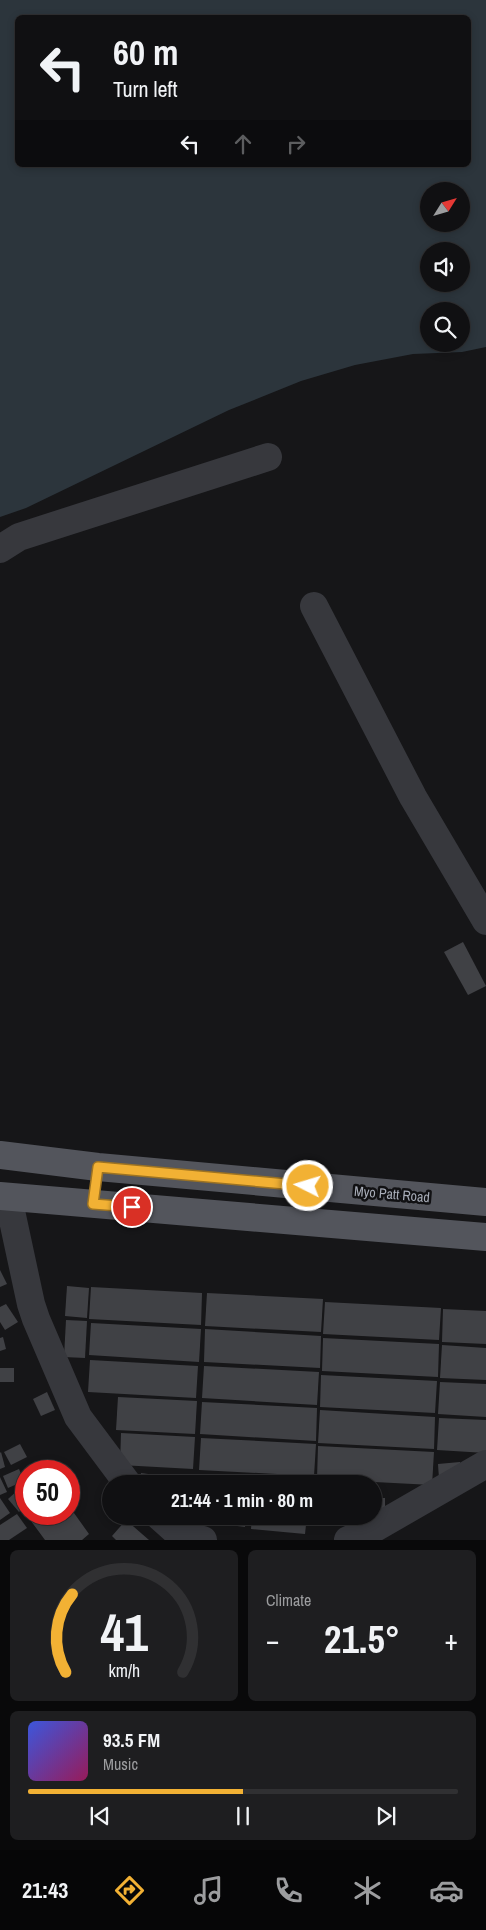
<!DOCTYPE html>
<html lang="en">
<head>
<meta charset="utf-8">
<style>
  :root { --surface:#101012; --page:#1e1e20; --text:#f1f3f6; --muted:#9c9d9f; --line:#303032; --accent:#f2b134 }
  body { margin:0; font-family:"Archivo Narrow",sans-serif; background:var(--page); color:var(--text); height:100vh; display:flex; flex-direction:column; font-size:19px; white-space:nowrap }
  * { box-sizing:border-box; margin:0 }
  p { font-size:16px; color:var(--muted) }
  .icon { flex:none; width:28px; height:28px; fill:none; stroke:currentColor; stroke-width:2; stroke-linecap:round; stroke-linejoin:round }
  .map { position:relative; height:1540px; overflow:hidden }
  .sheet { display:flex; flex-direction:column; gap:10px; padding:10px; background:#09090a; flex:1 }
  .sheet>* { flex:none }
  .top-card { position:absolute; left:15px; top:15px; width:456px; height:152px; border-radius:8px; box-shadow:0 2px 8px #0003,0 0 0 1px var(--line); background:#101012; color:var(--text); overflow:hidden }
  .needle { width:32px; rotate:53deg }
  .buttons { position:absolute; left:420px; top:182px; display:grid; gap:10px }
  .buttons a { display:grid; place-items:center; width:50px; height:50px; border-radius:50%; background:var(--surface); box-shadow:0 2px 8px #0003,0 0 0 1px var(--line); font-size:25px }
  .speed { position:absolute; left:15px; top:1460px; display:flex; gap:10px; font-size:25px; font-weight:700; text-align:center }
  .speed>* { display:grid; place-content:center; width:65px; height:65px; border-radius:50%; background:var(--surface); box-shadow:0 2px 8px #0003,0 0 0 1px var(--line); line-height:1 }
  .speed .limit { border:8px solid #d22; background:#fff; color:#111 }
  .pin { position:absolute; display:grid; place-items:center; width:42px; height:42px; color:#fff; margin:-21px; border:2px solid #fff; border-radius:50%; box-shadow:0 1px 5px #0007 }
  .me { position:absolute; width:55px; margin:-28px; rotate:275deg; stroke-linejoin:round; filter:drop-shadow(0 0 4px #0008) }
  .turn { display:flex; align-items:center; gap:18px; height:105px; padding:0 15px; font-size:22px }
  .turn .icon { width:65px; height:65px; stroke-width:2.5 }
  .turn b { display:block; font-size:35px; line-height:42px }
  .lanes { display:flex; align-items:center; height:48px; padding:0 15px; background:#0003; justify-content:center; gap:25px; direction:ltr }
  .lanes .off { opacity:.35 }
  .big { font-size:38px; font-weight:700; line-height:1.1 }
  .sheet .widget { flex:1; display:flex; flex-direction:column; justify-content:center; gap:8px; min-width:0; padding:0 18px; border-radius:8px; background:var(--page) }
  .sheet .dial { align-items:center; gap:0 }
  .dial svg { height:130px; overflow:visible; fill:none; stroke:var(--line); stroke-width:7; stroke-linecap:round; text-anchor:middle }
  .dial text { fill:var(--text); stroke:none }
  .song { display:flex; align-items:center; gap:15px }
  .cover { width:60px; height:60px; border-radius:8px; background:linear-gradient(135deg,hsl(230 70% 55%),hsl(330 70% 35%)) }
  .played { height:5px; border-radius:2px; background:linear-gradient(90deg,var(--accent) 50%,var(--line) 50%) }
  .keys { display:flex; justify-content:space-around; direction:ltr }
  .heat { display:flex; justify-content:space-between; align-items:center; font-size:28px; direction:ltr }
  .sheet .tiles { flex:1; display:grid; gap:10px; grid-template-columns:1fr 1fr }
  .widget:last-child { grid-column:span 2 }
  .trip { position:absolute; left:102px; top:1475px; width:280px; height:50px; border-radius:25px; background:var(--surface); box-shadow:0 2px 8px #0003,0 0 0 1px var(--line); font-weight:700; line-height:50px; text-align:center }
  .tabs { display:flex; height:80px; justify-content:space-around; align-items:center; background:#060607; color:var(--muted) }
  .tabs .icon { width:35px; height:35px }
  .tabs .on { color:var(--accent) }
  .tabs b { font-size:22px; color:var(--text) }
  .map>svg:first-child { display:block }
  .water { fill:#2c353c; fill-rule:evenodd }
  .building { fill:#404145 }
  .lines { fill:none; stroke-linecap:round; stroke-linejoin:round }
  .minor { stroke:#37383d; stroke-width:28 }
  .major { stroke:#53555c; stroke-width:28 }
  .route-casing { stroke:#9d7322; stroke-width:12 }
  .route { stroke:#f2b134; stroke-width:9 }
  .labels { text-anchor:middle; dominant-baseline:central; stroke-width:5; stroke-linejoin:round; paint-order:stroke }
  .street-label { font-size:14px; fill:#a8adb8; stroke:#111113 }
</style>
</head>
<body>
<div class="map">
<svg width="486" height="1540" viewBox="0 0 486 1540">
  <rect width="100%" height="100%" fill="#161618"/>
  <!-- water -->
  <path class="water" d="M0,0H486V347L462,352L413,354L355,365L301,381L229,410L26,508L0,517ZM18,18H469V165H18ZM429,191H461V224H429ZM429,251H461V284H429ZM429,311H461V344H429Z"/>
  <!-- building -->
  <g class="building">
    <path d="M463,942L486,986L468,995L444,952Z"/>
    <path d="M0,1270L7,1284L0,1287Z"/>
    <path d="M67,1286L89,1288L87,1318L65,1316Z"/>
    <path d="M91,1287L202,1293L201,1325L89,1319Z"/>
    <path d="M207,1293L323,1299L321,1332L205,1326Z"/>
    <path d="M325,1302L441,1308L439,1340L323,1334Z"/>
    <path d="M6,1304L18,1322L5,1330L0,1322V1307Z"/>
    <path d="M443,1309L486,1311V1344L442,1342Z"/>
    <path d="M66,1320L87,1321L85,1358L64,1357Z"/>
    <path d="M91,1323L201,1329L199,1362L89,1355Z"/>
    <path d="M205,1329L321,1336L320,1368L204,1362Z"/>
    <path d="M3,1337L6,1349L0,1351V1338Z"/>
    <path d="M323,1338L439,1344L438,1377L322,1371Z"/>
    <path d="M442,1345L486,1348V1380L440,1378Z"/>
    <path d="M90,1360L198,1366L196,1398L88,1392Z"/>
    <path d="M204,1366L319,1372L317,1405L202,1398Z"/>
    <rect x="0" y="1368" width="14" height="14"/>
    <path d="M321,1375L437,1381L435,1413L320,1407Z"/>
    <path d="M440,1382L486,1384V1417L438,1414Z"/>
    <path d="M47,1392L55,1410L41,1416L33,1399Z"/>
    <path d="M118,1397L197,1401L195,1434L116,1430Z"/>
    <path d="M202,1402L317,1408L316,1441L200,1434Z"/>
    <path d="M320,1410L435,1417L434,1449L318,1443Z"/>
    <path d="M439,1418L486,1420V1453L437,1450Z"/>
    <path d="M121,1433L195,1437L193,1469L120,1465Z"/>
    <path d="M201,1438L316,1444L314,1476L199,1470Z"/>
    <path d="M20,1444L27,1457L11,1465L4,1452Z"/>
    <path d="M318,1446L434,1452L432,1485L317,1479Z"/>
    <path d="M1,1452L5,1467L0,1469V1453Z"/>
    <path d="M460,1462L461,1477L439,1479L438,1464Z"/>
    <path d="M19,1469L24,1481L8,1488L3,1476Z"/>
    <path d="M141,1473L192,1480L191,1484H140Z"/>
    <path d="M0,1477L7,1492L0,1495Z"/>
    <path d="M195,1481L208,1483V1484H195Z"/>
    <path d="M18,1490L26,1500V1505L19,1512L8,1499Z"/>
    <path d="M0,1498L10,1513L0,1520Z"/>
    <rect x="374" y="1498" width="11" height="19"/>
    <path d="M69,1506L89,1534L82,1540H45L31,1521L41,1514H69Z"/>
    <path d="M17,1514L27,1528L9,1540H0V1525Z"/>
    <path d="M191,1516H246L245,1527L190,1520Z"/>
    <path d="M252,1516H307L305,1534L251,1529Z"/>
    <path d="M317,1516H351L350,1521L317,1518Z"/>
    <path d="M126,1520L149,1540H116L112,1536Z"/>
  </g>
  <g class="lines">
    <!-- minor -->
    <g class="minor">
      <path d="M0,549L19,537L268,457"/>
      <path d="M314,606L413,797L486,921"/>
      <path d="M8,1197L31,1304L36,1319L78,1417L128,1484"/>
      <path d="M159,1516L179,1534L203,1540"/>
      <path d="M348,1540L375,1528L486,1464"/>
    </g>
    <!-- major -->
    <g class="major">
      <path d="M0,1155L98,1167L486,1202"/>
      <path d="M0,1196L486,1237"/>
    </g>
  </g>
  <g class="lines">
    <!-- route casing -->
    <g class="route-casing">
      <path id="route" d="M132,1207L93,1204L98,1167L308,1186"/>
    </g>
    <!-- route -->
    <use href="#route" class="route"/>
  </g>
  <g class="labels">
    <!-- street labels -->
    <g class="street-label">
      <text transform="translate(392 1194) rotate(5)">Myo Patt Road</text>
    </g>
  </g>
</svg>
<div class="buttons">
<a><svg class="needle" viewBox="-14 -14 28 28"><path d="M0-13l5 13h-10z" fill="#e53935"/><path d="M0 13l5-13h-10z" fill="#9c9d9f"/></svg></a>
<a><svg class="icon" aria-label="sound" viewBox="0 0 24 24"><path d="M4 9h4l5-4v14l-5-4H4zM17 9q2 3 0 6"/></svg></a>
<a><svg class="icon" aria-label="search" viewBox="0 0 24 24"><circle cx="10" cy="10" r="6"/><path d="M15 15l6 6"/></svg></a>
</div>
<div class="speed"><div class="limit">50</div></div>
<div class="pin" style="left:132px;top:1207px;background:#d93025"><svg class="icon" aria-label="arrive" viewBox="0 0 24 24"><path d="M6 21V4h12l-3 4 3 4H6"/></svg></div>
<svg class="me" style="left:308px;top:1186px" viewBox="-20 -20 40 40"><circle r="17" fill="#f2b134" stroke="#fff" stroke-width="3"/><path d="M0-11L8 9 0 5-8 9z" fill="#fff"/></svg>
<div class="trip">21:44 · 1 min · 80 m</div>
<div class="top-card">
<div class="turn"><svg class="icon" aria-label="left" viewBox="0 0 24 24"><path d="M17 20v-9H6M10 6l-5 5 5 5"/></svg><div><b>60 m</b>Turn left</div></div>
<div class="lanes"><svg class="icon" aria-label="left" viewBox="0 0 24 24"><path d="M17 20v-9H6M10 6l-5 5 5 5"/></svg><svg class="icon off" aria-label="ahead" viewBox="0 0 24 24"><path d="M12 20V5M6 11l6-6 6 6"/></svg><svg class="icon off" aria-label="right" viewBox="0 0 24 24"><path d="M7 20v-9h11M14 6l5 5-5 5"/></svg></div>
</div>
</div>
<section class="sheet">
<div class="tiles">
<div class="widget dial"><svg viewBox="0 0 100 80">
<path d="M14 69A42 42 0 1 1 86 69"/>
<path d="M14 69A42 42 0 0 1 18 21" stroke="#f2b134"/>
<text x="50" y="56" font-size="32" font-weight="700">41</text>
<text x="50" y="72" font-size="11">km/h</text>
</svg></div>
<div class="widget"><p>Climate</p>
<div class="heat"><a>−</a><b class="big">21.5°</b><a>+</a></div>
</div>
<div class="widget">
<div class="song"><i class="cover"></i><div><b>93.5 FM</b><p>Music</p></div></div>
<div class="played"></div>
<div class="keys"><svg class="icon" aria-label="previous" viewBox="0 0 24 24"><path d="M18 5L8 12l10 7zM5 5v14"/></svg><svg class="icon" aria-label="pause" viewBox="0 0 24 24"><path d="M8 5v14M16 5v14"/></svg><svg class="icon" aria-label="next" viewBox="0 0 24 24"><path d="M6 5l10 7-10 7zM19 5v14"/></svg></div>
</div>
</div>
</section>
<nav class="tabs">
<b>21:43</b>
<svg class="icon on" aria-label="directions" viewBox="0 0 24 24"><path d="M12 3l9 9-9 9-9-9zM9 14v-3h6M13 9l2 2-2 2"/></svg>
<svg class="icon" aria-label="music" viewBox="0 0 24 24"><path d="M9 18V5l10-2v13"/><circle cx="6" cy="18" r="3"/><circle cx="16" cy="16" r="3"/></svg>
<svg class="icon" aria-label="phone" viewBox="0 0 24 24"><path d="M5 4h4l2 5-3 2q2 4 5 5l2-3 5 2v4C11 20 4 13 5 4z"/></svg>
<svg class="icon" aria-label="climate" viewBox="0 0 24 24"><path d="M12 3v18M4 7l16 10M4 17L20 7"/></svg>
<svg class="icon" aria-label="car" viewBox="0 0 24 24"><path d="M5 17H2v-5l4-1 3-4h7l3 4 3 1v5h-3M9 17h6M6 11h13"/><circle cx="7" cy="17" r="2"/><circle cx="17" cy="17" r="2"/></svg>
</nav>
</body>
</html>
